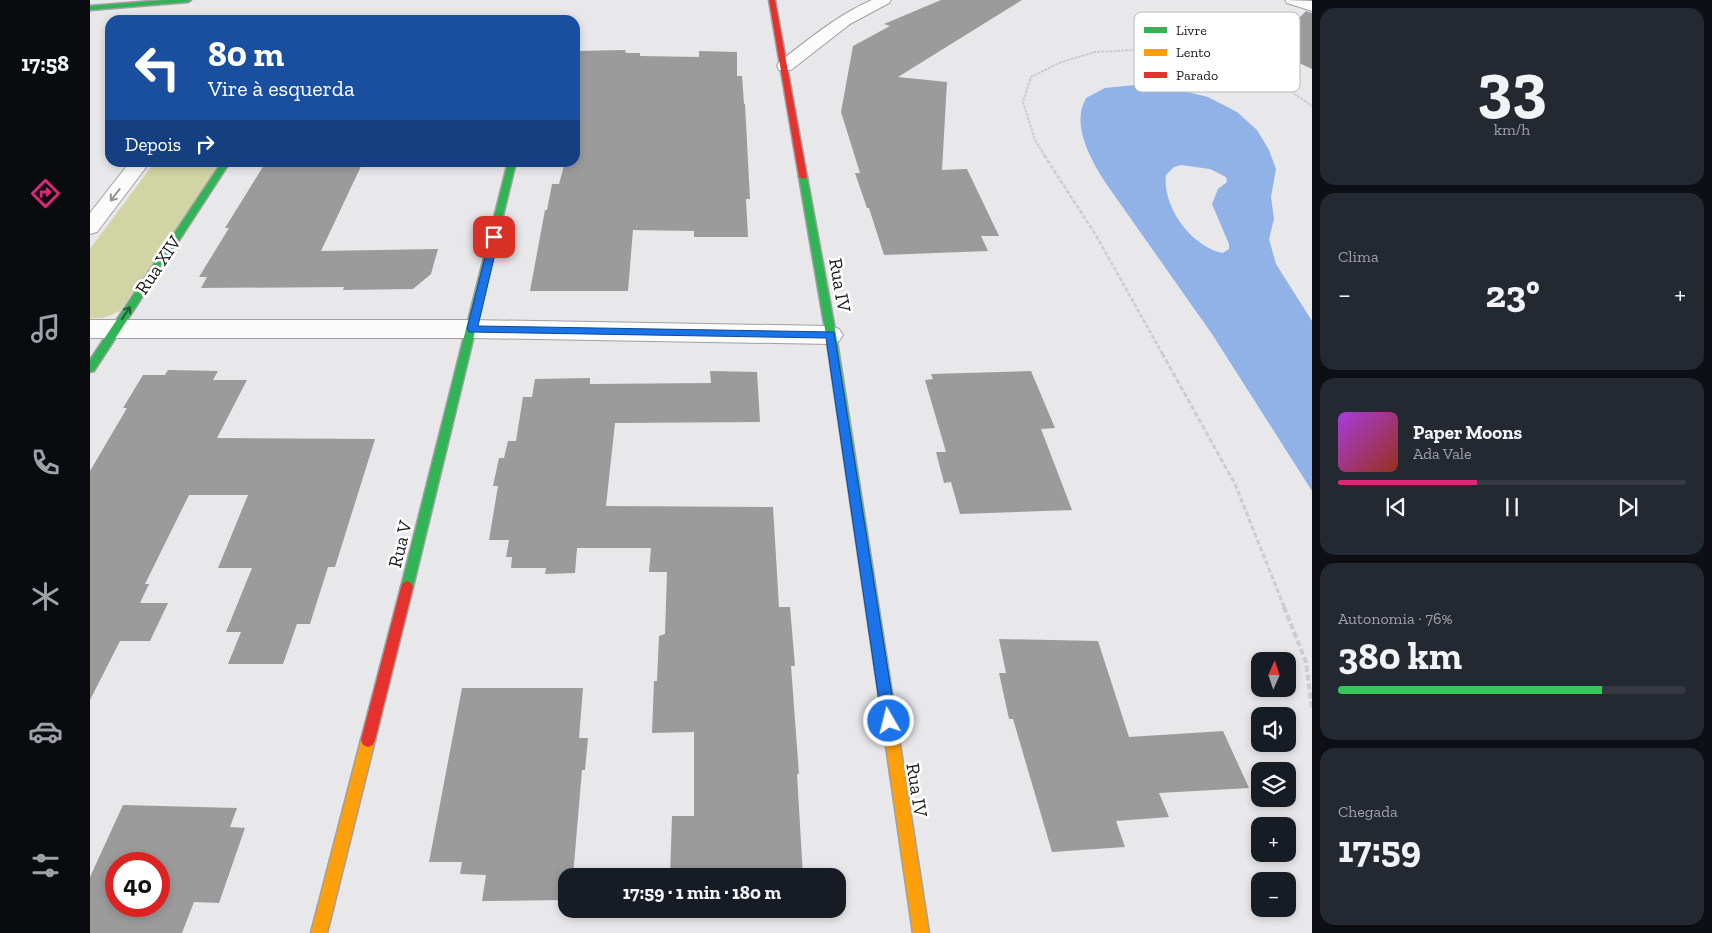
<!DOCTYPE html>
<html lang="pt">
<head>
<meta charset="utf-8">
<style>
  :root { --surface:#171b24; --page:#242831; --text:#f1f3f6; --muted:#9ea1a6; --line:#363941; --accent:#db2777 }
  body { margin:0; font-family:"Zilla Slab",serif; background:var(--page); color:var(--text); height:100vh; display:flex; flex-direction:column; font-size:19px; white-space:nowrap }
  * { box-sizing:border-box; margin:0 }
  p { font-size:16px; color:var(--muted) }
  .icon { flex:none; width:28px; height:28px; fill:none; stroke:currentColor; stroke-width:2; stroke-linecap:round; stroke-linejoin:round }
  .map { position:relative; flex:1; overflow:hidden }
  .sheet { display:flex; flex-direction:column; gap:8px; padding:8px; background:#0d0f14; width:400px }
  .sheet>* { flex:none }
  .hud { position:absolute; left:15px; top:15px; width:475px; height:152px; border-radius:15px; box-shadow:0 2px 8px #0003; background:#1a4fa0; color:#fff; overflow:hidden }
  .needle { width:32px; rotate:3deg }
  .fabs { position:absolute; left:1161px; top:652px; display:grid; gap:10px }
  .fabs a { display:grid; place-items:center; width:45px; height:45px; border-radius:10px; background:var(--surface); box-shadow:0 2px 8px #0003; font-size:25px }
  .speed { position:absolute; left:15px; top:852px; display:flex; gap:10px; font-size:25px; font-weight:700; text-align:center }
  .speed>* { display:grid; place-content:center; width:65px; height:65px; border-radius:50%; background:var(--surface); box-shadow:0 2px 8px #0003; line-height:1 }
  .speed .limit { border:8px solid #d22; background:#fff; color:#111 }
  .pin { position:absolute; display:grid; place-items:center; width:42px; height:42px; color:#fff; margin:-21px; border-radius:10px; box-shadow:0 2px 8px #0006 }
  .me { position:absolute; width:55px; margin:-28px; rotate:352deg; stroke-linejoin:round; filter:drop-shadow(0 0 4px #0008) }
  .turn { display:flex; align-items:center; gap:18px; height:105px; padding:0 20px; font-size:22px }
  .turn .icon { width:65px; height:65px; stroke-width:2.5 }
  .turn b { display:block; font-size:35px; line-height:42px }
  .then { display:flex; align-items:center; height:48px; padding:0 20px; background:#0003; gap:10px; font-size:19px }
  .big { font-size:38px; font-weight:700; line-height:1.1 }
  .sheet .tile { flex:1; display:flex; flex-direction:column; justify-content:center; gap:8px; min-width:0; padding:0 18px; border-radius:15px; background:var(--page) }
  .sheet .dial { align-items:center; gap:0 }
  .dial b { font-size:65px; line-height:1 }
  .song { display:flex; align-items:center; gap:15px }
  .cover { width:60px; height:60px; border-radius:8px; background:linear-gradient(135deg,hsl(280 70% 55%),hsl(10 70% 35%)) }
  .played { height:5px; border-radius:2px; background:linear-gradient(90deg,var(--accent) 40%,var(--line) 40%) }
  .keys { display:flex; justify-content:space-around; direction:ltr }
  .heat { display:flex; justify-content:space-between; align-items:center; font-size:28px; direction:ltr }
  .charge { height:8px; border-radius:4px; background:linear-gradient(90deg,#34c759 76%,var(--line) 0) }
  .trip { position:absolute; left:468px; top:868px; width:288px; height:50px; border-radius:15px; background:var(--surface); box-shadow:0 2px 8px #0003; font-weight:700; line-height:50px; text-align:center }
  main { display:flex; flex:1; min-height:0 }
  .dock { display:flex; flex-direction:column; width:90px; justify-content:space-around; align-items:center; background:#090b0e; color:var(--muted) }
  .dock .icon { width:35px; height:35px }
  .dock .selected { color:var(--accent) }
  .dock b { font-size:22px; color:var(--text) }
  .map>svg:first-child { display:block }
  .green { fill:#d1d4a3 }
  .water { fill:#90b2e6; fill-rule:evenodd }
  .building { fill:#9c9b9b; fill-rule:evenodd }
  .lines { fill:none; stroke-linecap:round; stroke-linejoin:round }
  .street-casing { stroke:#a0a0a2; stroke-width:2 }
  .fast-casing { stroke:#a0a0a2; stroke-width:3 }
  .slow-casing { stroke:#a0a0a2; stroke-width:3 }
  .jam-casing { stroke:#a0a0a2; stroke-width:3 }
  .path-far3 { stroke:#cdcdce; stroke-width:2; stroke-dasharray:3 1; stroke-linecap:butt }
  .path-far2 { stroke:#cdcdce; stroke-width:2.5; stroke-dasharray:4 2; stroke-linecap:butt }
  .path-far1 { stroke:#cdcdce; stroke-width:3; stroke-dasharray:5 2.5; stroke-linecap:butt }
  .path { stroke:#cdcdce; stroke-width:4; stroke-dasharray:6 3; stroke-linecap:butt }
  .street { fill:#fcfbfc; fill-rule:evenodd }
  .fast { fill:#30b455; fill-rule:evenodd }
  .slow { fill:#ff9f0a; fill-rule:evenodd }
  .jam { fill:#e5322d; fill-rule:evenodd }
  .oneway { stroke:#969596 }
  .oneway2 { stroke:#235e35 }
  .route { fill:#1a73e8; stroke:#114b97 }
  .labels { text-anchor:middle; dominant-baseline:central; stroke-width:5; stroke-linejoin:round; paint-order:stroke }
  .street-label { font-size:19px; fill:#19181a; stroke:#fff }
  .key { fill:#fff; stroke:#bababa; stroke-width:1 }
  .key-label { font-size:14px; fill:#19181a }
</style>
</head>
<body>
<main>
<nav class="dock">
<b>17:58</b>
<svg class="icon selected" aria-label="directions" viewBox="0 0 24 24"><path d="M12 3l9 9-9 9-9-9zM9 14v-3h6M13 9l2 2-2 2"/></svg>
<svg class="icon" aria-label="music" viewBox="0 0 24 24"><path d="M9 18V5l10-2v13"/><circle cx="6" cy="18" r="3"/><circle cx="16" cy="16" r="3"/></svg>
<svg class="icon" aria-label="phone" viewBox="0 0 24 24"><path d="M5 4h4l2 5-3 2q2 4 5 5l2-3 5 2v4C11 20 4 13 5 4z"/></svg>
<svg class="icon" aria-label="climate" viewBox="0 0 24 24"><path d="M12 3v18M4 7l16 10M4 17L20 7"/></svg>
<svg class="icon" aria-label="car" viewBox="0 0 24 24"><path d="M5 17H2v-5l4-1 3-4h7l3 4 3 1v5h-3M9 17h6M6 11h13"/><circle cx="7" cy="17" r="2"/><circle cx="17" cy="17" r="2"/></svg>
<svg class="icon" aria-label="filters" viewBox="0 0 24 24"><path d="M4 7h16M4 17h16"/><circle cx="9" cy="7" r="2"/><circle cx="15" cy="17" r="2"/></svg>
</nav>
<div class="map">
<svg width="1222" height="933" viewBox="0 0 1222 933">
  <rect width="100%" height="100%" fill="#e8e7e9"/>
  <!-- green -->
  <path class="green" d="M64,163H131L30,311L13,318H0V249Z"/>
  <!-- water -->
  <path class="water" d="M1045,85L1085,89L1118,97L1147,112L1167,130L1179,150L1186,169L1181,197L1184,219L1179,239L1186,264L1222,321V491L1122,334L1022,192C1008,172 987,139 991,113C991,108 994,103 996,98L1015,88ZM1091,165L1120,169L1136,177L1137,182L1128,189L1122,204L1139,244V249L1133,253C1102,247 1072,207 1076,175L1084,167Z"/>
  <!-- building -->
  <g class="building">
    <path d="M851,0H932L808,77L857,82L852,170L877,169L909,236H891L898,251L794,255L779,208H777L765,173H770L751,112L763,46L800,26L794,24Z"/>
    <path d="M1216,11L1222,13V69L1179,49Z"/>
    <path d="M535,50L536,53H550V56L609,57V51L647,52V76H652L654,104H655L660,199H656L658,237H604V231L543,230L538,291H440L455,210H457L462,184H469L475,162H485V51Z"/>
    <path d="M176,162H273L231,251L348,249L341,274L323,289L253,290L254,287L111,288L117,277H109L139,228H135Z"/>
    <path d="M78,370L128,371L123,380H157L127,438L285,439L245,567H238L220,624H207L193,664H138L151,632H136L162,568H128L158,495H99L55,584H59L50,603H78L60,641H30L0,700V471L37,408H33L53,375H75Z"/>
    <path d="M620,371L667,372L670,422L525,423L516,506L683,507L689,607H700L705,666H701L709,774H707L713,876H580L582,816H604V732L562,733L564,681H567L569,636L575,634L577,572H559L561,548H487L485,573L455,574L456,568H421L422,557H416L419,540H399L408,486H403L409,458H414L418,441H426L433,397H442L445,379L500,378V384L621,383Z"/>
    <path d="M941,371L965,428L951,429L982,510L870,514L861,482L854,483L846,452H856L835,380L843,379L841,374Z"/>
    <path d="M909,639L1008,641L1039,737L1133,731L1159,788L1069,793L1079,817L1026,821L1035,847L962,852L923,719H919L909,673H916Z"/>
    <path d="M372,688H493L489,738H498L495,770H492L483,876H476V900L392,901L396,875L370,874L372,862H339Z"/>
    <path d="M33,805L147,808L140,827L155,828L129,903L104,902L92,933H0V877ZM26,864H69V906H26Z"/>
  </g>
  <g class="lines">
    <!-- street casing -->
    <g class="street-casing">
      <g id="street">
        <path d="M782,0H801L799,3L760,24L701,70H689L687,66L689,62C718,40 747,15 782,0Z"/>
        <path d="M1195,0L1222,1V11L1197,3Z"/>
        <path d="M40,162H60L7,232L0,234V213Z"/>
        <path d="M0,320H382L741,326L749,329L753,335L749,341L741,344L382,338H0Z"/>
      </g>
    </g>
    <!-- fast casing -->
    <g class="fast-casing">
      <g id="fast">
        <path d="M75,0H101L98,2L0,10V6Z"/>
        <path d="M132,162H140L4,371L0,372V360Z"/>
        <path d="M418,162H426L323,587L321,591L317,593L313,591L311,587Z"/>
        <path d="M710,175L717,177L746,335L807,725L805,730L800,732L795,730L793,725L736,335L709,177Z"/>
      </g>
    </g>
    <!-- slow casing -->
    <g class="slow-casing">
      <g id="slow">
        <path d="M800,718L805,720L807,725L839,933H823L793,725L795,720Z"/>
        <path d="M278,733L283,735L285,740L237,933H221L271,740L273,735Z"/>
      </g>
    </g>
    <!-- jam casing -->
    <g class="jam-casing">
      <g id="jam">
        <path d="M679,0H685L717,177L713,179L709,177Z"/>
        <path d="M317,581L321,583L323,587L285,740L283,745L278,747L273,745L271,740L311,587L313,583Z"/>
      </g>
    </g>
    <!-- path-far3 -->
    <path class="path-far3" d="M955,156L945,140L933,102L941,77L969,63L1005,52L1045,50L1087,55L1143,70L1199,90L1222,106"/>
    <!-- path-far2 -->
    <path class="path-far2" d="M954,155L1007,237L1073,355"/>
    <!-- path-far1 -->
    <path class="path-far1" d="M1072,353L1145,484L1195,609"/>
    <!-- path -->
    <path class="path" d="M1194,607L1216,662L1222,709"/>
    <!-- street -->
    <use href="#street" class="street"/>
    <!-- fast -->
    <use href="#fast" class="fast"/>
    <!-- slow -->
    <use href="#slow" class="slow"/>
    <!-- jam -->
    <use href="#jam" class="jam"/>
  </g>
  <!-- one-way arrows -->
  <defs><path id="oneway-shaft" d="M-6 0H5M1.5-3L5.5 0L1.5 3" fill="none" stroke-width="1.6" stroke-linecap="round" stroke-linejoin="round" transform="scale(1.25)"/></defs>
  <use class="oneway" href="#oneway-shaft" transform="translate(25 195) rotate(128)"/>
  <use class="oneway2" href="#oneway-shaft" transform="translate(36 313) rotate(-56)"/>
  <!-- route -->
  <path class="route" d="M404,234L409,237L388,326L744,332L806,721L804,726L799,728L794,726L792,721L736,338L379,332L377,329L400,237Z"/>
  <g class="labels">
    <!-- street labels -->
    <g class="street-label">
      <text transform="translate(68 265) rotate(-56)">Rua XIV</text>
      <text transform="translate(750 285) rotate(80)">Rua IV</text>
      <text transform="translate(310 544) rotate(-76)">Rua V</text>
      <text transform="translate(827 790) rotate(81)">Rua IV</text>
    </g>
  </g>
  <!-- legend -->
  <rect x="1044" y="12" width="166" height="80" rx="8" class="key"/>
  <rect x="1054" y="27" width="23" height="6" fill="#30b455"/>
  <rect x="1054" y="49" width="23" height="7" fill="#ff9f0a"/>
  <rect x="1054" y="72" width="23" height="6" fill="#e5322d"/>
  <g class="key-label">
    <text x="1086" y="35">Livre</text>
    <text x="1086" y="57">Lento</text>
    <text x="1086" y="80">Parado</text>
  </g>
</svg>
<div class="fabs">
<a><svg class="needle" viewBox="-14 -14 28 28"><path d="M0-13l5 13h-10z" fill="#e53935"/><path d="M0 13l5-13h-10z" fill="#9ea1a6"/></svg></a>
<a><svg class="icon" aria-label="sound" viewBox="0 0 24 24"><path d="M4 9h4l5-4v14l-5-4H4zM17 9q2 3 0 6"/></svg></a>
<a><svg class="icon" aria-label="layers" viewBox="0 0 24 24"><path d="M12 4l9 5-9 5-9-5zM3 14l9 5 9-5"/></svg></a>
<a>+</a>
<a>−</a>
</div>
<div class="speed"><div class="limit">40</div></div>
<div class="pin" style="left:404px;top:237px;background:#d93025"><svg class="icon" aria-label="arrive" viewBox="0 0 24 24"><path d="M6 21V4h12l-3 4 3 4H6"/></svg></div>
<svg class="me" style="left:799px;top:721px" viewBox="-20 -20 40 40"><circle r="17" fill="#1a73e8" stroke="#fff" stroke-width="3"/><path d="M0-11L8 9 0 5-8 9z" fill="#fff"/></svg>
<div class="trip">17:59 · 1 min · 180 m</div>
<div class="hud">
<div class="turn"><svg class="icon" aria-label="left" viewBox="0 0 24 24"><path d="M17 20v-9H6M10 6l-5 5 5 5"/></svg><div><b>80 m</b>Vire à esquerda</div></div>
<div class="then">Depois<svg class="icon" aria-label="right" viewBox="0 0 24 24"><path d="M7 20v-9h11M14 6l5 5-5 5"/></svg></div>
</div>
</div>
<section class="sheet">
<div class="tile dial"><b>33</b><p>km/h</p></div>
<div class="tile"><p>Clima</p>
<div class="heat"><a>−</a><b class="big">23°</b><a>+</a></div>
</div>
<div class="tile">
<div class="song"><i class="cover"></i><div><b>Paper Moons</b><p>Ada Vale</p></div></div>
<div class="played"></div>
<div class="keys"><svg class="icon" aria-label="previous" viewBox="0 0 24 24"><path d="M18 5L8 12l10 7zM5 5v14"/></svg><svg class="icon" aria-label="pause" viewBox="0 0 24 24"><path d="M8 5v14M16 5v14"/></svg><svg class="icon" aria-label="next" viewBox="0 0 24 24"><path d="M6 5l10 7-10 7zM19 5v14"/></svg></div>
</div>
<div class="tile"><p>Autonomia · 76%</p><b class="big">380 km</b><div class="charge"></div></div>
<div class="tile"><p>Chegada</p><b class="big">17:59</b></div>
</section>
</main>
</body>
</html>
